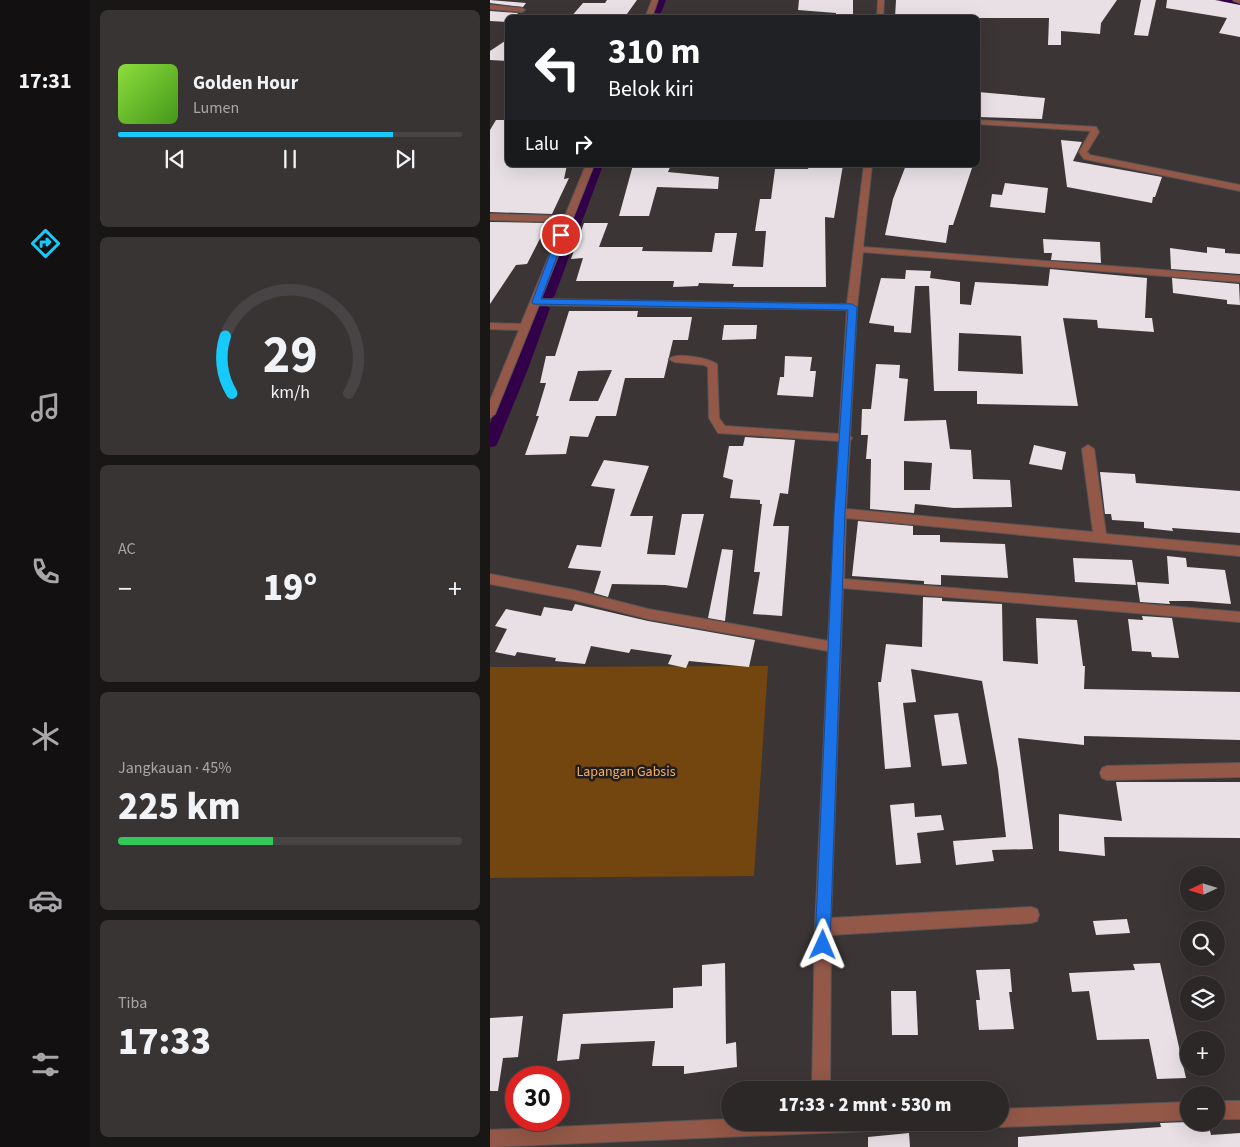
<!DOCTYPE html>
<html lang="id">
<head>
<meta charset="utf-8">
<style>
  :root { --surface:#2d2828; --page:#393434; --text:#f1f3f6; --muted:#a7a6a8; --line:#484445; --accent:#16cafb }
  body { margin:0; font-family:"Source Sans 3",sans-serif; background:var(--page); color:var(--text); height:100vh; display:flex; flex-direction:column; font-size:19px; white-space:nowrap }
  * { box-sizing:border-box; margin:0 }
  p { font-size:16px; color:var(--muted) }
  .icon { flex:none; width:28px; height:28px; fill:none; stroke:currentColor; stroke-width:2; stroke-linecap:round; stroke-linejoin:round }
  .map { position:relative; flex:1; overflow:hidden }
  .side { display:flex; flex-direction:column; gap:10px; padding:10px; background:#191616; width:400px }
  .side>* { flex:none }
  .hud { position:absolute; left:15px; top:15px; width:475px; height:152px; border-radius:8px; box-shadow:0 5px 20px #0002,0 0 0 1px var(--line); background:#202124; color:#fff; overflow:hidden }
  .needle { width:32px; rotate:266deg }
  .tools { position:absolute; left:690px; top:866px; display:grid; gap:10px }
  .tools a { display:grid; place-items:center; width:45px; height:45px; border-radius:50%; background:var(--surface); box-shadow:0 5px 20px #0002,0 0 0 1px var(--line); font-size:25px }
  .speed { position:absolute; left:15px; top:1066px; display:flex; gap:10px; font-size:25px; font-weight:700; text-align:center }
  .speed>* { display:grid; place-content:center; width:65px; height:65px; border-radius:50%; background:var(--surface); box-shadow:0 5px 20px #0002,0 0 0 1px var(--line); line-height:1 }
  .speed .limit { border:8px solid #d22; background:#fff; color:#111 }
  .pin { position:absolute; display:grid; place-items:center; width:42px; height:42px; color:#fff; margin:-21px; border:2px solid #fff; border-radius:50%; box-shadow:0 1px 5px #0007 }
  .me { position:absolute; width:55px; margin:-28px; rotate:1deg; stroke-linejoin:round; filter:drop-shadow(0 0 4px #0008) }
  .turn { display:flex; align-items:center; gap:18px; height:105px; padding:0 20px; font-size:22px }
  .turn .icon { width:65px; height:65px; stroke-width:2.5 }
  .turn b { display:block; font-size:35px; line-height:42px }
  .then { display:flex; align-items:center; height:48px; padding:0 20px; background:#0003; gap:10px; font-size:19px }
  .big { font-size:38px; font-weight:800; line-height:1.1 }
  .side .widget { flex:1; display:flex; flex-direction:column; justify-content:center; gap:8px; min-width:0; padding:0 18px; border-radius:8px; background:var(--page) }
  .side .dial { align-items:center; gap:0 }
  .dial svg { height:130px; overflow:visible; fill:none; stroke:var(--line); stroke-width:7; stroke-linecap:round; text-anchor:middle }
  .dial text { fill:var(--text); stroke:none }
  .song { display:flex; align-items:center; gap:15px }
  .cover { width:60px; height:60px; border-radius:8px; background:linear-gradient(135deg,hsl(90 70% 55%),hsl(100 70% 35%)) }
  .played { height:5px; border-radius:2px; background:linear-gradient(90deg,var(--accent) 80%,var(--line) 80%) }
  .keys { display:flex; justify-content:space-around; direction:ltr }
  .heat { display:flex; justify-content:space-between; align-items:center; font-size:28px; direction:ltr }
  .charge { height:8px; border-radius:4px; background:linear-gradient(90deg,#34c759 45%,var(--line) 0) }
  .trip { position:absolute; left:231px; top:1081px; width:288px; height:50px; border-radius:25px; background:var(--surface); box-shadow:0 5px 20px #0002,0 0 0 1px var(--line); font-weight:800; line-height:50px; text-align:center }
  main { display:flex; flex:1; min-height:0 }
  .tab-bar { display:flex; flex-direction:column; width:90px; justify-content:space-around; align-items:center; background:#121010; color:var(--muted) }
  .tab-bar .icon { width:35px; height:35px }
  .tab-bar .active { color:var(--accent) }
  .tab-bar b { font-size:22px; color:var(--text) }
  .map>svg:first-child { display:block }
  .green { fill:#72460e }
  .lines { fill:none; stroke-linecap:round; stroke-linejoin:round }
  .canal { fill:#320049; fill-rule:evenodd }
  .building { fill:#e8e0e5; fill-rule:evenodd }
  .minor-casing { stroke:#5a5455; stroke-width:2 }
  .minor { fill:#935847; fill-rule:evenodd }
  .route { fill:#1a73e8; stroke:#114b97 }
  .labels { text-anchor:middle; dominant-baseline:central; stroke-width:5; stroke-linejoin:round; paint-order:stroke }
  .park-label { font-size:14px; fill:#f5af65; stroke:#211d1e }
</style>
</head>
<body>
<main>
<nav class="tab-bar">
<b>17:31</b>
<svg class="icon active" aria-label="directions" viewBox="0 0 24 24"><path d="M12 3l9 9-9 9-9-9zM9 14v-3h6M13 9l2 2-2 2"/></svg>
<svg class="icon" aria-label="music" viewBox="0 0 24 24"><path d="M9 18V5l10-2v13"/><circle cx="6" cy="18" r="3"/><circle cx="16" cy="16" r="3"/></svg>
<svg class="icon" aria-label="phone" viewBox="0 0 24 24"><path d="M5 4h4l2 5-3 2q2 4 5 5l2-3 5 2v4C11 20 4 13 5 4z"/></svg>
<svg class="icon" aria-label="climate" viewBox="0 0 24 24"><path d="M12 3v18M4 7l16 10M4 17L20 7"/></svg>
<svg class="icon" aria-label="car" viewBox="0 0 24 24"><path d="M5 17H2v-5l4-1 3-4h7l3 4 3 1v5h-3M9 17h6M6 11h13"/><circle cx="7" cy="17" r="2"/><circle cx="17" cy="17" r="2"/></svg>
<svg class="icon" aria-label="filters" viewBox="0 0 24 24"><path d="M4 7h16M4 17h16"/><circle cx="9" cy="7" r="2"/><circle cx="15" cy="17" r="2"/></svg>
</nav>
<section class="side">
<div class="widget">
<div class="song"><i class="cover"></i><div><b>Golden Hour</b><p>Lumen</p></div></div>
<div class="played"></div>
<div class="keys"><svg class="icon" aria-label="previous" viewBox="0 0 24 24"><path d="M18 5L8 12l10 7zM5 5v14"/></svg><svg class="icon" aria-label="pause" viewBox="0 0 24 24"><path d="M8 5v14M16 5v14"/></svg><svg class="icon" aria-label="next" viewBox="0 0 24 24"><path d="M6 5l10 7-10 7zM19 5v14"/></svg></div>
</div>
<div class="widget dial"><svg viewBox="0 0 100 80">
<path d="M14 69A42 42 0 1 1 86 69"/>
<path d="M14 69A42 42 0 0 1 10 34" stroke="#16cafb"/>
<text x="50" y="56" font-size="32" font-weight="700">29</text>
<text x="50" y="72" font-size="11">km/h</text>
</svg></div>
<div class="widget"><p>AC</p>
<div class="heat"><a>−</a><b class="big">19°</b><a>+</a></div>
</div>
<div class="widget"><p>Jangkauan · 45%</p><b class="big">225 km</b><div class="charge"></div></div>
<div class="widget"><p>Tiba</p><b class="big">17:33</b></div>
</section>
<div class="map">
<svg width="750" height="1147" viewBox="0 0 750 1147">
  <rect width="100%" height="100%" fill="#3c3536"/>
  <!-- green -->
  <path class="green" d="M278,666L264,876L0,878V667Z"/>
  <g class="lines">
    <!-- canal -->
    <g class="canal">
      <path d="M166,0H176L171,13L166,16L161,13Z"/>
      <path d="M730,0H750V6L732,2Z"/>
      <path d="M101,165H113L65,295L63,298H53L51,295Z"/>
      <path d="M53,304L60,308L38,369L8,442L6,446L0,447V424L46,308Z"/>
    </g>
  </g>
  <!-- building -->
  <g class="building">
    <path d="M0,0L36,3L33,7L0,3Z"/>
    <path d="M117,0H147L134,18H80L93,3H115Z"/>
    <path d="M309,0H363V17H346V13L308,10Z"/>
    <path d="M406,0H627L611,23L610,34L571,31V45H558L559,18H405Z"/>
    <path d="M651,0H666L658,36L644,35Z"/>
    <path d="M677,0H725L750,5V37L729,33L737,18L676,8Z"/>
    <path d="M0,11L28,13L25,18H18V22L0,21Z"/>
    <path d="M18,39V61L0,60V51Z"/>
    <path d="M488,92L555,98L552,119L488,117Z"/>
    <path d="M6,120H18V165H77L74,179L79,178L62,214L0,212V130Z"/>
    <path d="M571,140L592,142L583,161L672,177L665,197H663L662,203L577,187Z"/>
    <path d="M143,165H181L178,172L229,177L228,189L167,187L159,216H129Z"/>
    <path d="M319,165H353L344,218L335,217L336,287H243L244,284L209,283L208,286L183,287L184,281H86L93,258L81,259L94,223H118L109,247H153L152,251L222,252L225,233H247L242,266L273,267L276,231H265L270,199H281L285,169H318Z"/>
    <path d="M416,165H483L463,225H459L456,243L395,235L403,199Z"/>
    <path d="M515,183L558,188L555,213L500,207L502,194L512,195Z"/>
    <path d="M0,222L58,223L37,264L26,265L0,304Z"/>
    <path d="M553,239L610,242L611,263L561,260L562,253H554Z"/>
    <path d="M717,247L735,249V253L750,254V274L681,269L680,248L717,253Z"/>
    <path d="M560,269L657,278L655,318H662L664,332L608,328L607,320L573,318L588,406L487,404V391H444L439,286H425L421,333L404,332V326L379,323L391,278L415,279L416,270L441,271L440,278L470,282V304L481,305L485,282L558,286ZM469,333L531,336L533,374L468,371Z"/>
    <path d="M682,278L749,284L750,305L737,304V300L683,293Z"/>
    <path d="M79,311H148L147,317H202L198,340H183L174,378H135L126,416H106L98,437L80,436L76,454L35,455L49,416H46L56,383H50L56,356H65ZM122,370L108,401H79L88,371Z"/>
    <path d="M234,325H267L266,339L232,340Z"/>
    <path d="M295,356L322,357L320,371H326L323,397L287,395L290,377H294Z"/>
    <path d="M386,364L410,365L409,378L418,379L414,421L456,420L460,449L481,450L483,479L520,480L522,507L464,508L425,504L424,513L380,509L381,459H376L378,435H371L372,409H381ZM414,461L442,463L440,490H414Z"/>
    <path d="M255,437L305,440L298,494L290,493L283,526H299L292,616L263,614L270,572H264L272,504H270V500L240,498L243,480L233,477L239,446H253Z"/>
    <path d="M544,445L576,452L572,470L539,464Z"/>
    <path d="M114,460L159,466L140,516H163L157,554L185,555L192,514H214L197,588L175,585L122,584L118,597L104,593L111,571L78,568L87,545L111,547L125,489L101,486Z"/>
    <path d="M610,472L645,474L646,483L750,491V533L682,528L683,531L654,528V522L622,520L621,514H615Z"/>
    <path d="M368,521L423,526V535H450V542L515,544L518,578L451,575V585L434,584V581L362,576Z"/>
    <path d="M232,549L243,550L235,621L218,618Z"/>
    <path d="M677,556L696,558L697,567L735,570L741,604L701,601H679L680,604L650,602L647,582L679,584Z"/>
    <path d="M583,558L642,560L646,585L585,582Z"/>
    <path d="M433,597L452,598V601L512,604L513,661L548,664L546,618L587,620L593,666H595L594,689L750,692V740L594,736V745L528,738L543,849L502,850L504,861L466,865L463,841L516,837L508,769L492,681L421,669L426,702L413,703L421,767L395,769L388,682H391L396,644L432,647Z"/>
    <path d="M85,604L158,621L265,640L259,667L199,661L196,668L178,664L182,655L141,649L139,653L101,646L95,664L65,661L66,658L27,652L25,656L5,652L17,629L5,626L16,609L51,616L54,607L82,611Z"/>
    <path d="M652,616L682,618L689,658L662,657L661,652L642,651L638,619L653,620Z"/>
    <path d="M468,713L477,764L452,766L444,715Z"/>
    <path d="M626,782H750V838L614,837L615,856L569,851V814L632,821Z"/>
    <path d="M424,803L425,817L451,815L454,830L427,833L431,863L406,865L400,805Z"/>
    <path d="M637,919L640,933L606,935L603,921Z"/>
    <path d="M235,963L236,1044L246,1042L247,1067L194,1074V1066H162L165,1041L91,1044L89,1059L67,1061L73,1014L183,1008V988L212,986V965Z"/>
    <path d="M670,963L696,1078L667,1079L659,1039L607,1040L599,991L582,992L579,973L645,970L643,964Z"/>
    <path d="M520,969L522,992H519L524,1029L489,1030L486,1000H490L486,970Z"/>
    <path d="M401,991H426L428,1035H402Z"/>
    <path d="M33,1016L28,1057L13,1058L8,1091H0V1018Z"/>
    <path d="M699,1122H718L721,1135L750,1133V1147H528V1137L671,1127L670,1123Z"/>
    <path d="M419,1133L420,1147H378V1137Z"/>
  </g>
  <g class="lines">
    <!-- minor casing -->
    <g class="minor-casing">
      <g id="minor">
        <path d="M162,0H168L163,14L210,18H155Z"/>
        <path d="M388,0H394L393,18H387Z"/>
        <path d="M743,0H750V3L744,1Z"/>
        <path d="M0,5L32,8L35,10L32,12L0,9Z"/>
        <path d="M488,120L606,127L609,132L597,152L600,155L750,185V191L594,159L589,152L601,131L488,124Z"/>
        <path d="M96,165H104L51,299L357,304L374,165H382L373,247L750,276V282L373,252L367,307L360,436L362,438L360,441L356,509L603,532L592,449L598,445L604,449L616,534L750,546V556L356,518L354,579L750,612V622L353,588L341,918L541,907L547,909L549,915L547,921L541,923L341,935L340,1090H322L325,927L338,651L158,619L84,600L0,584V574L84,590L158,609L338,641L349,441L228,433L219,418L218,367L214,365L184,362L179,359C186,352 218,358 227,364L229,418L235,426L349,434L357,310L49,305L5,414L0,418V401L29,330L0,329V323L31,324L73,222L0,220V214L75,216Z"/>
        <path d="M750,763V777L617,780L612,778L610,773L612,768L617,766Z"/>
        <rect x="726" y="1101" width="24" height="18"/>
        <path d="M699,1102V1120L510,1127L503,1122H510V1109Z"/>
        <path d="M240,1119V1122H386L383,1128L377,1131L0,1147V1130Z"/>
      </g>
    </g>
    <!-- minor -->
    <use href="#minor" class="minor"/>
  </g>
  <!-- route -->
  <path class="route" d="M68,233L75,235L51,299L362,304L367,307L355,513L340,945L338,950L333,952L328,950L325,945L344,513L358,310L43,304L42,302Z"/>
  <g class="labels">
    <!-- park labels -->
    <g class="park-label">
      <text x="136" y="772">Lapangan Gabsis</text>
    </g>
  </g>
</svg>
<div class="tools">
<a><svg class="needle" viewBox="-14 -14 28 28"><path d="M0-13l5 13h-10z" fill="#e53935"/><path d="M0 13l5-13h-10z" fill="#a7a6a8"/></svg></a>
<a><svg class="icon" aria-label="search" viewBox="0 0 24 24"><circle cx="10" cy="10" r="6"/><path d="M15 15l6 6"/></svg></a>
<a><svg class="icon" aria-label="layers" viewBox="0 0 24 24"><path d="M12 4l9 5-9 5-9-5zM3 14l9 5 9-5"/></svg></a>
<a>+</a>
<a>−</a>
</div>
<div class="speed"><div class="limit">30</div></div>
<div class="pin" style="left:71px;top:235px;background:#d93025"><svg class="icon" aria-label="arrive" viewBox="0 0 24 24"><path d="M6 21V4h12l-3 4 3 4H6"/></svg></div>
<svg class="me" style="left:333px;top:945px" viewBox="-20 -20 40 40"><path d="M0-17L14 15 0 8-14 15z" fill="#1a73e8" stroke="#fff" stroke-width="4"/></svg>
<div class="trip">17:33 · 2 mnt · 530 m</div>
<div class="hud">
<div class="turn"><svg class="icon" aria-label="left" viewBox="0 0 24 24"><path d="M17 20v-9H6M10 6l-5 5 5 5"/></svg><div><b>310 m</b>Belok kiri</div></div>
<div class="then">Lalu<svg class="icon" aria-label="right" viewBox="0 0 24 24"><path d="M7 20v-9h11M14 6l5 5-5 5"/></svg></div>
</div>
</div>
</main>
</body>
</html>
